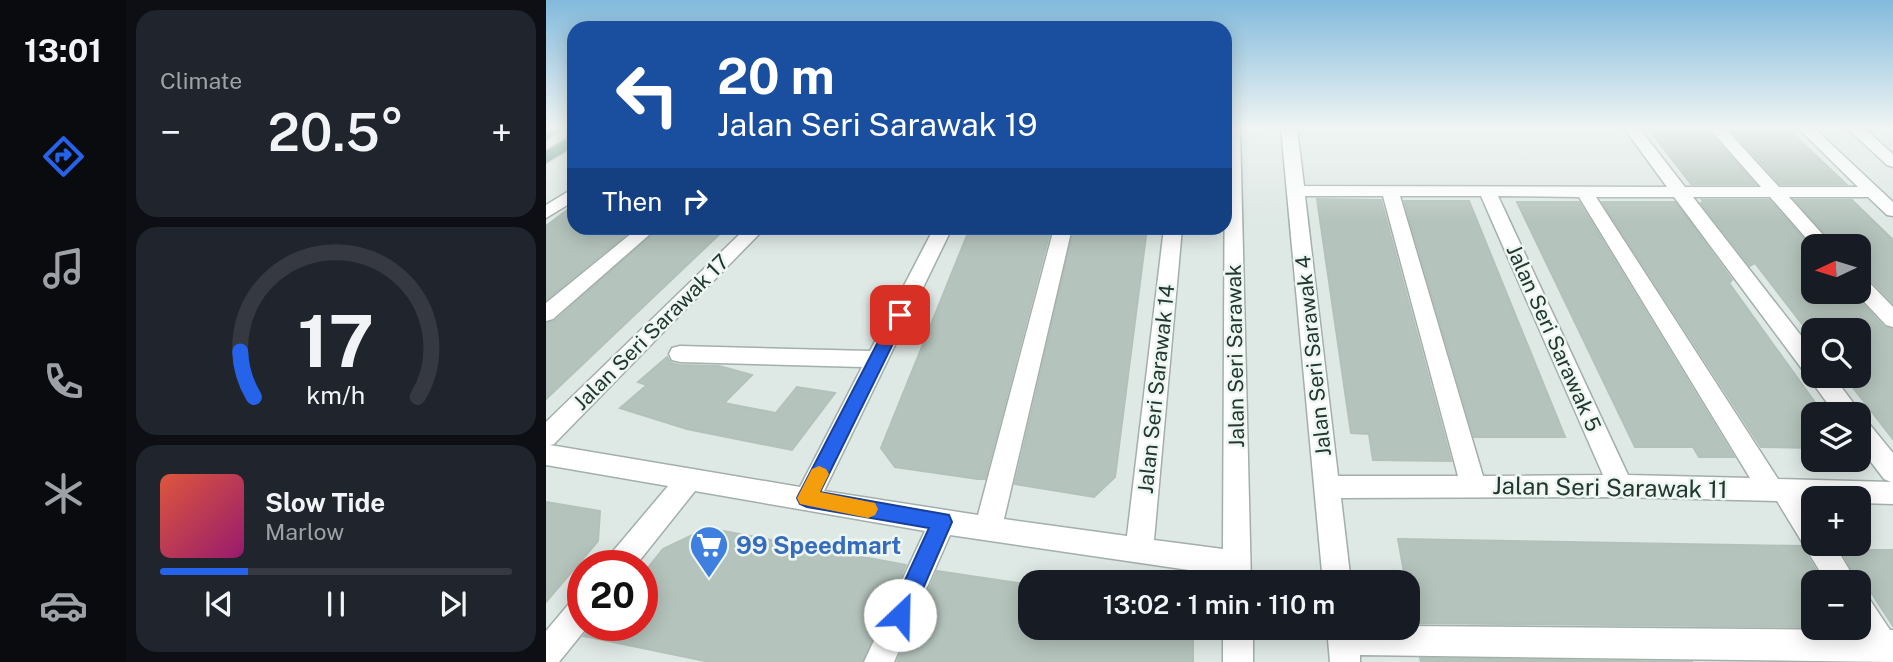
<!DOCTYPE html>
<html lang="en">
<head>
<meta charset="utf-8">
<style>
  :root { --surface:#171b24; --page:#20242c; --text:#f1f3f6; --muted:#9ea1a6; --line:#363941; --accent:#2563eb }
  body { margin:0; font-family:"Public Sans",sans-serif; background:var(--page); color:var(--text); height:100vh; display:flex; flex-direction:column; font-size:26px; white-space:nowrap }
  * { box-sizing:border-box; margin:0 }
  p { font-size:23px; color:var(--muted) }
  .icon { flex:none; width:38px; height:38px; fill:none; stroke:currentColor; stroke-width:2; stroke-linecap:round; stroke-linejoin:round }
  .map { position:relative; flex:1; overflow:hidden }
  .details { display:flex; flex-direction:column; gap:10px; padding:10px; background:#0d0f14; width:420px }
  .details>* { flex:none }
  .banner { position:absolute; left:21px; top:21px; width:665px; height:214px; border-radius:21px; box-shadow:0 4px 18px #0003; background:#1a4fa0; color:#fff; overflow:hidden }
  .needle { width:46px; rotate:266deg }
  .fabs { position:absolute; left:1255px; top:234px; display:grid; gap:14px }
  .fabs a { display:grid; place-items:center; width:70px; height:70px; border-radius:14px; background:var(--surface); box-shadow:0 4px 18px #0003; font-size:35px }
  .speed { position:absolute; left:21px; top:550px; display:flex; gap:14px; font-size:35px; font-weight:700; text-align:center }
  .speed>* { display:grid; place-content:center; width:91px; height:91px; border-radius:50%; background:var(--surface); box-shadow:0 4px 18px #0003; line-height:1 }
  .speed .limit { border:10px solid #d22; background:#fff; color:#111 }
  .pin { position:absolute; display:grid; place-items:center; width:60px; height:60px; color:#fff; margin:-30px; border-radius:14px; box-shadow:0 4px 10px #0006 }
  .me { position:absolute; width:77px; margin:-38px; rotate:24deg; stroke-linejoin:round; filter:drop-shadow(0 0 5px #0008) }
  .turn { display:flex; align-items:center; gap:24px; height:147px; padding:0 35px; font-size:32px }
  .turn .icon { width:91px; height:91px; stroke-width:2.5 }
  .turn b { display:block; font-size:49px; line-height:60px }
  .then { display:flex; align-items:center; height:66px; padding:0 35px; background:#0003; gap:14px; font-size:26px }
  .big { font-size:52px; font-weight:600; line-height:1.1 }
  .details .widget { flex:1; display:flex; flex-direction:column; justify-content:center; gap:10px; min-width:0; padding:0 24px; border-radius:21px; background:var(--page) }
  .details .dial { align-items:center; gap:0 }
  .dial svg { height:182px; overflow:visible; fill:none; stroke:var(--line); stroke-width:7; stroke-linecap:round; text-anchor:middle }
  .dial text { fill:var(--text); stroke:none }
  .song { display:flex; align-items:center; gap:21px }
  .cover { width:84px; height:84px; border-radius:10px; background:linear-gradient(135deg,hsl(10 70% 55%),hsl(320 70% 35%)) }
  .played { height:7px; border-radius:4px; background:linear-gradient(90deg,var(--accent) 25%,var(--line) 25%) }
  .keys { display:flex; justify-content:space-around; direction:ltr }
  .heat { display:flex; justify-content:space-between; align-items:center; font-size:38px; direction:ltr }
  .trip { position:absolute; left:472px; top:570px; width:402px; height:70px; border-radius:21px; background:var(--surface); box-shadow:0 4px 18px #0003; font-weight:600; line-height:70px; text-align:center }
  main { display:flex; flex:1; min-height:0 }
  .tabs { display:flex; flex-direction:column; width:126px; justify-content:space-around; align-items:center; background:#090b0e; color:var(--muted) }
  .tabs .icon { width:49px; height:49px }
  .tabs .current { color:var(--accent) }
  .tabs b { font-size:32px; color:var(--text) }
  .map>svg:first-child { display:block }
  .building { fill:#b4c3bc; stroke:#b2c1ba; stroke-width:2 }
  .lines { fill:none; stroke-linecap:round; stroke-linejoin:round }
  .minor-casing { stroke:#a2afaa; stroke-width:3 }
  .major-casing { stroke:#bcc3c1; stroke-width:3 }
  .minor { fill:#fff; fill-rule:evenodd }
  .major { fill:#679a8b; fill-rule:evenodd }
  .route { fill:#2563eb; stroke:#184099; stroke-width:2 }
  .slow { fill:#f59e0b }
  .labels { text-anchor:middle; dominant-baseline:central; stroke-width:5; stroke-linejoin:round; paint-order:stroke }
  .street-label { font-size:21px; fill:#213730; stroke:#eef6f2 }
  .near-street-label { font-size:24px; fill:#213730; stroke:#eef6f2 }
  .near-shop-label { font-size:24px; font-weight:bold; fill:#366cbe; stroke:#eef6f2; text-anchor:start }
</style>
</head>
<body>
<main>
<nav class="tabs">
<b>13:01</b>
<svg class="icon current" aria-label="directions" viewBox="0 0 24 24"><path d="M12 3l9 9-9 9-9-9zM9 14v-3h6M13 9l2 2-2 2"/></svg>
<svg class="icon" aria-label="music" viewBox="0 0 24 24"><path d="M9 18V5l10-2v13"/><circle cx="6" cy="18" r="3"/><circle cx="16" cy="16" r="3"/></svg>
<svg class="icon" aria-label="phone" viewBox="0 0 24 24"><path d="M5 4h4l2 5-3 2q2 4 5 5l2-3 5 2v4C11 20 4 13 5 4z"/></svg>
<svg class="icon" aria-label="climate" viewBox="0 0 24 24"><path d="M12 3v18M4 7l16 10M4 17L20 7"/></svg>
<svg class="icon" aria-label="car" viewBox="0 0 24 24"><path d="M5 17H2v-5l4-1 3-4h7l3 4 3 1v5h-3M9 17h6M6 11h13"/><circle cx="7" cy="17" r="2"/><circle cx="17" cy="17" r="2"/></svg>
</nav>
<section class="details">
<div class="widget"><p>Climate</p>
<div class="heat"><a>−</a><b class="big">20.5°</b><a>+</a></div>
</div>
<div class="widget dial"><svg viewBox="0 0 100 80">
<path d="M14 69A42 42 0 1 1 86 69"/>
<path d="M14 69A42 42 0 0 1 8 49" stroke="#2563eb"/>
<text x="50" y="56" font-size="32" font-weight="700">17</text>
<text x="50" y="72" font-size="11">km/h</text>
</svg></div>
<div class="widget">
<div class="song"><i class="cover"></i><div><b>Slow Tide</b><p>Marlow</p></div></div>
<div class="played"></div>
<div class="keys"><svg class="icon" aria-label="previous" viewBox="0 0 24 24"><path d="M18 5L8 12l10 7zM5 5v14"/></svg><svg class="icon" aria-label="pause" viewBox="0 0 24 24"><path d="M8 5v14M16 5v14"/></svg><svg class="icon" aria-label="next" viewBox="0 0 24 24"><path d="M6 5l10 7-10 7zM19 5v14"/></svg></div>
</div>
</section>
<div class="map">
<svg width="1347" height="662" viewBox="0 0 1347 662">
  <rect width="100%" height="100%" fill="#dee8e4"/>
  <!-- building -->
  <g class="building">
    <path d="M1102,128H1161L1209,184H1145Z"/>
    <path d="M1183,128H1241L1300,184H1234Z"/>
    <path d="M771,199L835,200L905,461L827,460L823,434L805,433Z"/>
    <path d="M1156,200H1223L1267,249V292H1306L1338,327L1347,329V439L1298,376H1312V331H1267V338L1209,263L1204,266L1155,203H1158Z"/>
    <path d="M1249,200H1306L1347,240V303L1321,276L1312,274V247H1291Z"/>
    <path d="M858,201H923L1019,437H928Z"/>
    <path d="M971,202H1033L1188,457H1153L1147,447H1089Z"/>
    <path d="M1056,202H1129L1186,280L1183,283L1278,415H1267V448L1215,447Z"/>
    <path d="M28,205V228H88L0,300V226Z"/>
    <path d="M113,228H180L0,399V323L9,321Z"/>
    <path d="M424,228H505L439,479H432L349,467L335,448Z"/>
    <path d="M528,228H601L569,477L548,497L469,484Z"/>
    <path d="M121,357L125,363L133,365L173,366L206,375L178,403L230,413L251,387L289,393L246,450L141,429L74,408L101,385L92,382Z"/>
    <path d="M0,502L54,511L52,541L0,602Z"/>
    <path d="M161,528L360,565L316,662H164L38,636L46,625H96V575L117,549Z"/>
    <path d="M852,539L1255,546L1278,583H1267V627L867,623L863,583H860Z"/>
    <path d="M1295,550H1347V626L1319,583H1313Z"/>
    <path d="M391,571L485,585V628H642L647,634V662H351Z"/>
    <path d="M874,658L1147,662H875Z"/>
  </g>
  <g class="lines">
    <!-- minor casing -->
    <g class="minor-casing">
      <g id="minor">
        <path d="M679,128H694L705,583H677V575L404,535L348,662H318L379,531L149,491L90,565H59L63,556L122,486L0,465V422L200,228H219L8,444L4,445L254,487L316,367L134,362L126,360L123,354L126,348L134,346L324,351L388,228H406L278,491L432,515L508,228H526L458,519L581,536L618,228H636L608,540L677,549Z"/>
        <path d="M735,128H751L758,186L1121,187L1078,128H1093L1139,187H1215L1163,128H1179L1233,187H1312L1252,128H1268L1347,202V216L1341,215L1322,197H1243L1288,247H1268L1224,197H1147L1267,351V376H1287L1311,408L1313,418L1320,420L1347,453V504L1312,503V499H1267V502H1260L1267,512V544H1288L1311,583H1281L1231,501L1074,497L795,498L805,583H777ZM759,196H837L912,476H792ZM854,196H935L1057,475L937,476ZM952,196L1033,197L1204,478L1082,475ZM1050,197H1128L1259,373L1264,374L1266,382L1290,415H1312V445L1338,479L1345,482L1232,479Z"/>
        <path d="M1301,128H1318L1347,154V167L1341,165Z"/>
        <path d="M28,188V201L0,218V205Z"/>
        <path d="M92,228H111L7,319L0,321V303Z"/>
        <path d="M1312,277L1319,278L1347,307V327L1340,325L1309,292H1312Z"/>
        <path d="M1312,593L1322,597L1344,630H1347V662L814,655V662H784L781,628H863V626L1310,630L1312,628Z"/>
        <path d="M37,595V625H43L13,662H0V631L27,599Z"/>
        <rect x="677" y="628" width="30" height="34"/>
      </g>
    </g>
    <!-- major casing -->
    <g class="major-casing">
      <g id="major">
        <path d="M0,128H17L0,140Z"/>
        <path d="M28,134V146L0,163V151Z"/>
      </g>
    </g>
    <!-- minor -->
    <use href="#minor" class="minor"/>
    <!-- major -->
    <use href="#major" class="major"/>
  </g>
  <!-- sky -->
  <linearGradient id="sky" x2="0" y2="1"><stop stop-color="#82badc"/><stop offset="0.58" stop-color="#f0f5f3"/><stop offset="1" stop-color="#f0f5f3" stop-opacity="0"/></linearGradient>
  <rect width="1347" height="221" fill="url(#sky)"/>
  <!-- route -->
  <path class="route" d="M354,310L361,315L274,492L403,515L406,522L362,623L354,626L346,623L343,615L383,528L261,507L254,504L251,498L346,315Z"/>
  <!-- slow -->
  <path class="slow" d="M273,466L280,469L283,474L274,492L329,503L332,509L329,515L322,518L254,504L251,498L266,469Z"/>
  <!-- icons -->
  <defs>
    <g id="supermarket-pin" transform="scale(2.0125)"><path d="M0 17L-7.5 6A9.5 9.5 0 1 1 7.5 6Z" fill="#3f7fe0" stroke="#eef6f2"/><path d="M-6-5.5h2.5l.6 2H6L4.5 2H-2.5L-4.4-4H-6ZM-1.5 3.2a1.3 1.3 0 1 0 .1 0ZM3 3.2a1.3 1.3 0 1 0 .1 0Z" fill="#fff"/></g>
  </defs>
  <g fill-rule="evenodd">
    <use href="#supermarket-pin" x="163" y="545"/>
  </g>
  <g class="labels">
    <!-- street labels -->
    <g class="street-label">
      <text transform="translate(105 332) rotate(-45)">Jalan Seri Sarawak 17</text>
      <text transform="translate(1008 338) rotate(66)">Jalan Seri Sarawak 5</text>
      <text transform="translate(689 356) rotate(-91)">Jalan Seri Sarawak</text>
      <text transform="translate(767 356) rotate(-96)">Jalan Seri Sarawak 4</text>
      <text transform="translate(610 389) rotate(-84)">Jalan Seri Sarawak 14</text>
    </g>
    <!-- near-street labels -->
    <g class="near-street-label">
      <text transform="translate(1064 487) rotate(1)">Jalan Seri Sarawak 11</text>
    </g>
    <!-- near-shop labels -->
    <g class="near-shop-label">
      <text x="190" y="545">99 Speedmart</text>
    </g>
  </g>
</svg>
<div class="fabs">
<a><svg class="needle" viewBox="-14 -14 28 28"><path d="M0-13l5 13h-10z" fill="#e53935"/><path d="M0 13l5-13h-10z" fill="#9ea1a6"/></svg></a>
<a><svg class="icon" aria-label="search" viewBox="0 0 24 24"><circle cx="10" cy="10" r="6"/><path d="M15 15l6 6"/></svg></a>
<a><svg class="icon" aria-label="layers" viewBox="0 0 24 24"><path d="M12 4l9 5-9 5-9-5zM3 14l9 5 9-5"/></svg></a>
<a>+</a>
<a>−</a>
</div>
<div class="speed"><div class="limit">20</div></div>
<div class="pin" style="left:354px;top:315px;background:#d93025"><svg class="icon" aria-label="arrive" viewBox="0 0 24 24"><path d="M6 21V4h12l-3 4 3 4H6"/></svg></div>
<svg class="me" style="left:354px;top:615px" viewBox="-20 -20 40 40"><circle r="19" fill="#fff"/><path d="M0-13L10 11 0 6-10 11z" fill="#2563eb"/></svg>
<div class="trip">13:02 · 1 min · 110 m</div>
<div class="banner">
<div class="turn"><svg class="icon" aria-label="left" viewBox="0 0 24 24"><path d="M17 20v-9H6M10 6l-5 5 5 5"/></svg><div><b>20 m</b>Jalan Seri Sarawak 19</div></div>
<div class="then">Then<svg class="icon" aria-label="right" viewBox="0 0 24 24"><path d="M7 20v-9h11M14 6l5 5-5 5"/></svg></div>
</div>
</div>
</main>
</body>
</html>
